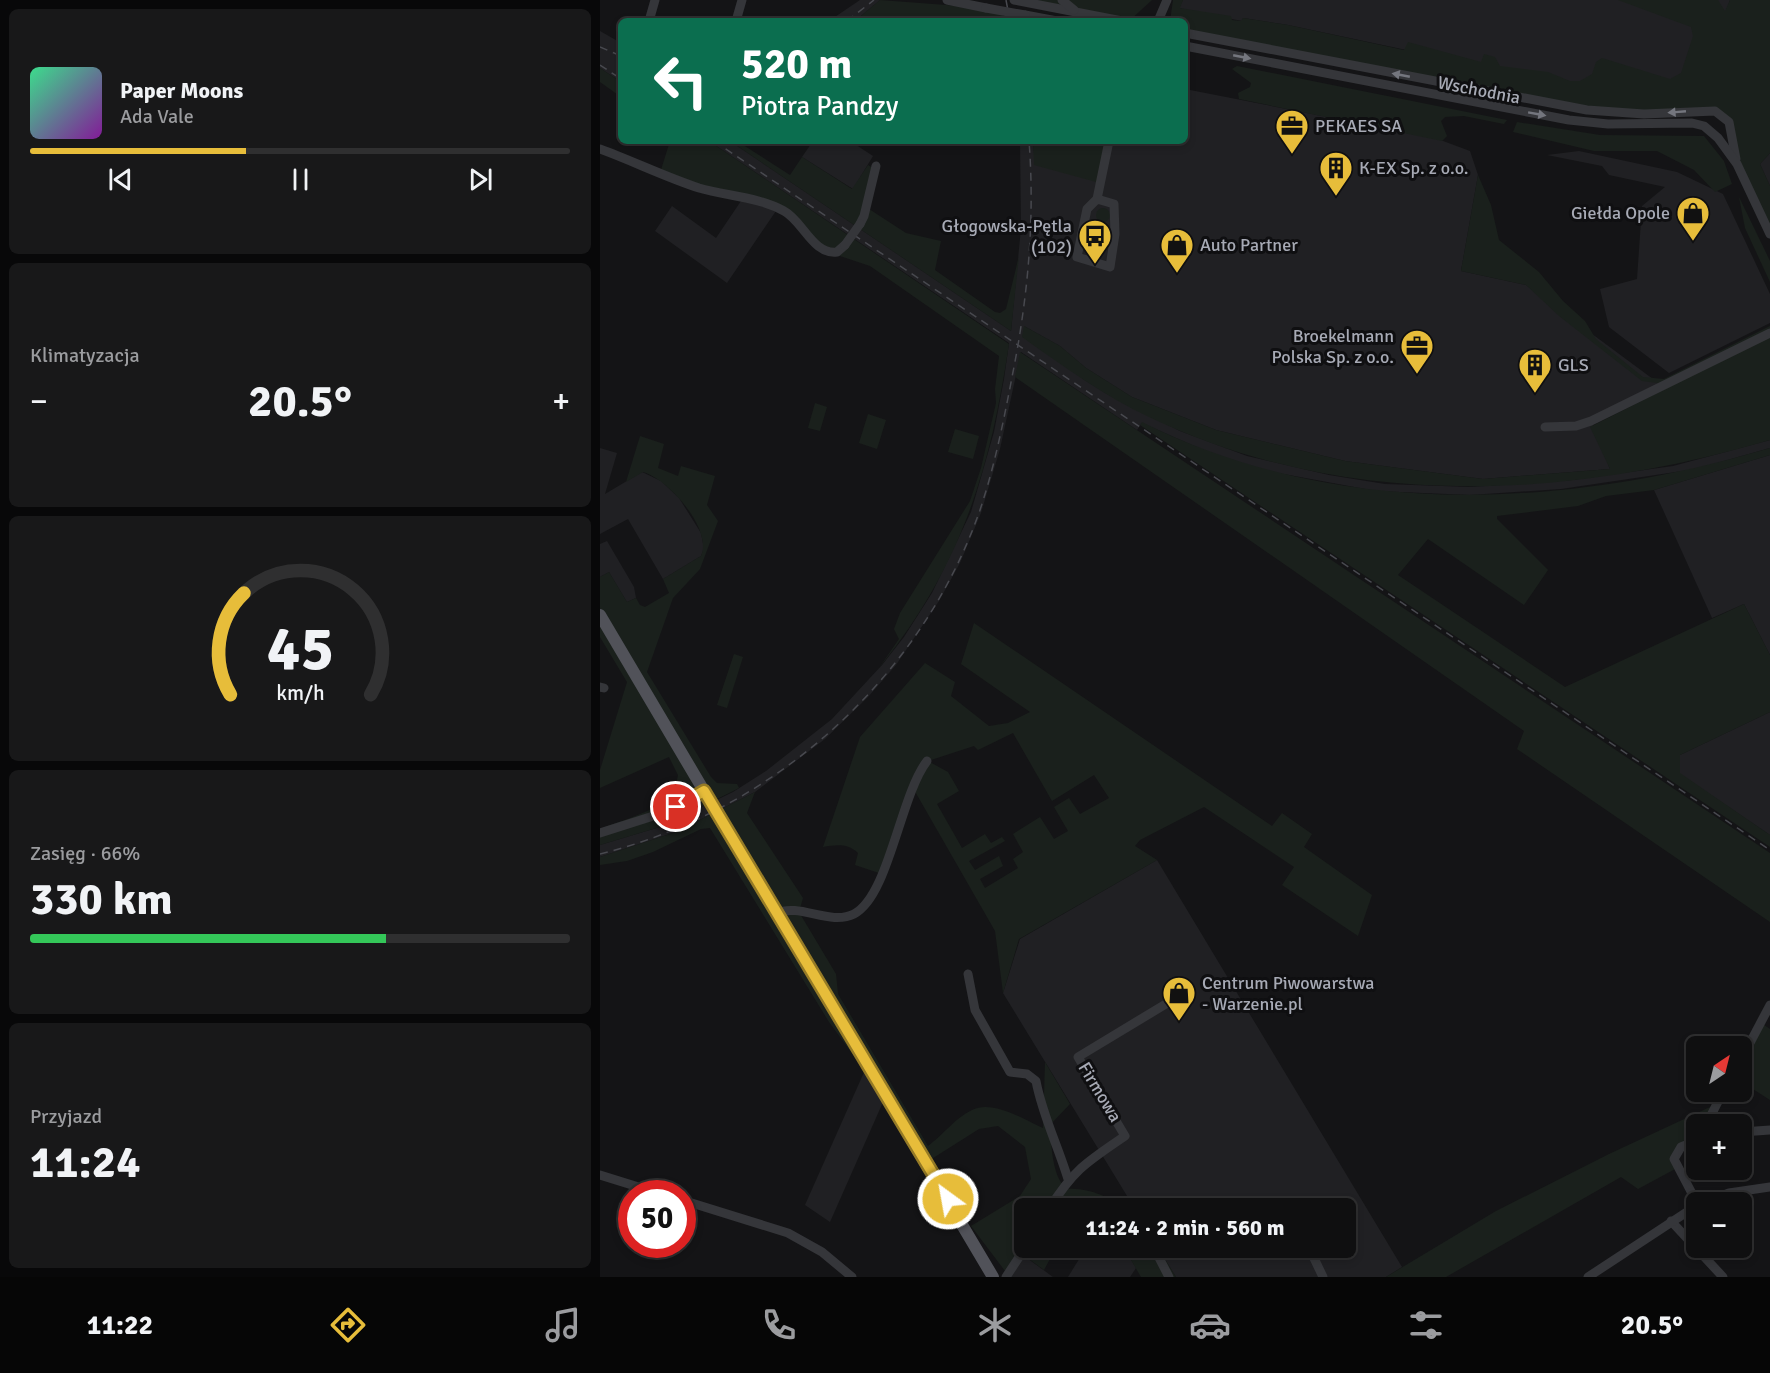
<!DOCTYPE html>
<html lang="pl">
<head>
<meta charset="utf-8">
<style>
  :root { --surface:#0f0f10; --page:#181819; --text:#f1f3f6; --muted:#9b9c9f; --line:#2f2f30; --accent:#e7bd3a }
  body { margin:0; font-family:Signika,sans-serif; background:var(--page); color:var(--text); height:100vh; display:flex; flex-direction:column; font-size:22px; white-space:nowrap }
  * { box-sizing:border-box; margin:0 }
  p { font-size:20px; color:var(--muted) }
  .icon { flex:none; width:33px; height:33px; fill:none; stroke:currentColor; stroke-width:2; stroke-linecap:round; stroke-linejoin:round }
  .map { position:relative; flex:1; overflow:hidden }
  .panel { display:flex; flex-direction:column; gap:9px; padding:9px; background:#080809; width:600px }
  .panel>* { flex:none }
  .guide { position:absolute; left:18px; top:18px; width:570px; height:126px; border-radius:9px; box-shadow:0 3px 9px #0003,0 0 0 2px var(--line); background:#0b6e4f; color:#fff; overflow:hidden }
  .needle { width:39px; rotate:35deg }
  .fabs { position:absolute; left:1086px; top:1036px; display:grid; gap:12px }
  .fabs a { display:grid; place-items:center; width:66px; height:66px; border-radius:9px; background:var(--surface); box-shadow:0 3px 9px #0003,0 0 0 2px var(--line); font-size:30px }
  .speed { position:absolute; left:18px; top:1180px; display:flex; gap:12px; font-size:30px; font-weight:700; text-align:center }
  .speed>* { display:grid; place-content:center; width:78px; height:78px; border-radius:50%; background:var(--surface); box-shadow:0 3px 9px #0003,0 0 0 2px var(--line); line-height:1 }
  .speed .limit { border:9px solid #d22; background:#fff; color:#111 }
  .pin { position:absolute; display:grid; place-items:center; width:51px; height:51px; color:#fff; margin:-26px; border:3px solid #fff; border-radius:50%; box-shadow:0 2px 6px #0007 }
  .me { position:absolute; width:66px; margin:-33px; rotate:328deg; stroke-linejoin:round; filter:drop-shadow(0 0 4px #0008) }
  .turn { display:flex; align-items:center; gap:21px; height:126px; padding:0 24px; font-size:27px }
  .turn .icon { width:78px; height:78px; stroke-width:2.5 }
  .turn b { display:block; font-size:42px; line-height:51px }
  .big { font-size:45px; font-weight:800; line-height:1.1 }
  .panel .widget { flex:1; display:flex; flex-direction:column; justify-content:center; gap:9px; min-width:0; padding:0 21px; border-radius:9px; background:var(--page) }
  .panel .dial { align-items:center; gap:0 }
  .dial svg { height:156px; overflow:visible; fill:none; stroke:var(--line); stroke-width:7; stroke-linecap:round; text-anchor:middle }
  .dial text { fill:var(--text); stroke:none }
  .song { display:flex; align-items:center; gap:18px }
  .cover { width:72px; height:72px; border-radius:9px; background:linear-gradient(135deg,hsl(150 70% 55%),hsl(290 70% 35%)) }
  .played { height:6px; border-radius:3px; background:linear-gradient(90deg,var(--accent) 40%,var(--line) 40%) }
  .keys { display:flex; justify-content:space-around; direction:ltr }
  .heat { display:flex; justify-content:space-between; align-items:center; font-size:33px; direction:ltr }
  .charge { height:9px; border-radius:4px; background:linear-gradient(90deg,#34c759 66%,var(--line) 0) }
  .trip { position:absolute; left:414px; top:1198px; width:342px; height:60px; border-radius:9px; background:var(--surface); box-shadow:0 3px 9px #0003,0 0 0 2px var(--line); font-weight:800; line-height:60px; text-align:center }
  .tabs { display:flex; height:96px; justify-content:space-around; align-items:center; background:#060606; color:var(--muted) }
  .tabs .icon { width:42px; height:42px }
  .tabs .active { color:var(--accent) }
  .tabs b { font-size:27px; color:var(--text) }
  main { display:flex; flex:1; min-height:0 }
  .map>svg:first-child { display:block }
  .built { fill:#202023 }
  .green { fill:#1a201c; fill-rule:evenodd }
  .lines { fill:none; stroke-linecap:round; stroke-linejoin:round }
  .minor { stroke:#35363a; stroke-width:9 }
  .major { stroke:#515259; stroke-width:12 }
  .rail { stroke:#48494f; stroke-width:1.5; stroke-dasharray:8 6; stroke-linecap:butt }
  .minor-bridge { stroke:#35363a; stroke-width:9 }
  .major-bridge { stroke:#515259; stroke-width:12 }
  .oneway { fill:#74767e }
  .route-casing { stroke:#967b26; stroke-width:15 }
  .route { stroke:#e7bd3a; stroke-width:10 }
  .labels { text-anchor:middle; dominant-baseline:central; stroke-width:6; stroke-linejoin:round; paint-order:stroke }
  .street-label { font-size:18px; fill:#a7aab5; stroke:#0f0f11 }
  .poi-label { font-size:18px; fill:#a7aab5; stroke:#0f0f11; text-anchor:start }
</style>
</head>
<body>
<main>
<section class="panel">
<div class="widget">
<div class="song"><i class="cover"></i><div><b>Paper Moons</b><p>Ada Vale</p></div></div>
<div class="played"></div>
<div class="keys"><svg class="icon" aria-label="previous" viewBox="0 0 24 24"><path d="M18 5L8 12l10 7zM5 5v14"/></svg><svg class="icon" aria-label="pause" viewBox="0 0 24 24"><path d="M8 5v14M16 5v14"/></svg><svg class="icon" aria-label="next" viewBox="0 0 24 24"><path d="M6 5l10 7-10 7zM19 5v14"/></svg></div>
</div>
<div class="widget"><p>Klimatyzacja</p>
<div class="heat"><a>−</a><b class="big">20.5°</b><a>+</a></div>
</div>
<div class="widget dial"><svg viewBox="0 0 100 80">
<path d="M14 69A42 42 0 1 1 86 69"/>
<path d="M14 69A42 42 0 0 1 21 17" stroke="#e7bd3a"/>
<text x="50" y="56" font-size="32" font-weight="700">45</text>
<text x="50" y="72" font-size="11">km/h</text>
</svg></div>
<div class="widget"><p>Zasięg · 66%</p><b class="big">330 km</b><div class="charge"></div></div>
<div class="widget"><p>Przyjazd</p><b class="big">11:24</b></div>
</section>
<div class="map">
<svg width="1170" height="1277" viewBox="0 0 1170 1277">
  <rect width="100%" height="100%" fill="#141416"/>
  <!-- built -->
  <g class="built">
    <path d="M260,0H280L255,21H229Z"/>
    <path d="M583,0H1130L1126,11L1164,70L1065,89L968,84L688,25L643,18L642,21L632,19L579,8Z"/>
    <path d="M0,31L21,43V82L0,68Z"/>
    <path d="M585,89L835,138L870,151L878,175L861,271L926,285L1061,385L991,421L1010,469L883,479L745,461L616,430L532,397L486,368L460,346L424,326L483,379L507,394L580,431L647,456L729,475L785,484L870,487L972,480L1073,466L1170,440V448L1096,469L961,489L870,495L776,491L662,470L610,453L542,423L537,430L421,352L400,449L381,513L360,563L339,601L296,665L268,697L225,739L155,792L76,832L0,857V845L63,826L133,792L166,771L232,719L282,665L304,637L332,593L371,512L394,432L404,379L409,343L109,141H130L411,331L421,228L420,141H433L435,165L509,141H585Z"/>
    <path d="M213,141H250L273,156L253,189L202,157Z"/>
    <path d="M979,151L1077,172L1123,194L1170,294V323L1069,373L1009,327L1000,289L1037,279L1042,206L1065,187L1009,175L1002,166L947,155Z"/>
    <path d="M1170,153V186L1160,164Z"/>
    <path d="M143,198L178,208L127,283L55,231L72,206L116,238Z"/>
    <path d="M0,448L17,453L5,494L42,472L61,481L79,498L101,533L104,548L101,556L63,579L28,519L0,534Z"/>
    <path d="M1170,455V655L1144,604L1112,618L1054,490Z"/>
    <path d="M7,541L34,587L36,598L27,602L9,572L0,577V544Z"/>
    <path d="M1170,712V835L1080,774V755Z"/>
    <path d="M557,860L802,1267L786,1277H576L558,1248H746V1209H535L403,993L420,939Z"/>
    <path d="M265,1070L283,1102L230,1222L205,1205Z"/>
    <path d="M486,1248H524L536,1268L530,1277H468Z"/>
    <path d="M422,1253L427,1258L453,1277H409Z"/>
  </g>
  <!-- green -->
  <g class="green">
    <path d="M280,0L386,8L402,11L404,21H255Z"/>
    <path d="M420,0H552L529,21Z"/>
    <path d="M573,0H583L580,8L631,16L632,20L641,21L643,18L688,25L804,50L808,42L881,62L884,54L895,57L900,66L948,72L970,81H980L992,74L996,62L1002,58L1070,79L1081,73L1093,36L1091,27L1018,0H1118L1125,11L1130,0H1170V153L1160,164L1170,186V234L1137,164L1132,136L1119,113L1032,114L585,33V21H570Z"/>
    <path d="M637,66L907,120L904,124L864,116L845,117L841,121L847,136L842,141L639,99L638,93L650,87L651,83L632,69Z"/>
    <path d="M0,68L21,82V97L0,82Z"/>
    <path d="M917,122L1000,135L1104,136L1124,161L1132,184L1115,192L1094,170L1057,151H994L913,132Z"/>
    <path d="M70,141H109L409,344C390,471 361,567 279,668L299,639L294,629L300,613L370,501L381,468L396,403L395,389L399,356L270,266L231,253L191,215L60,173Z"/>
    <path d="M130,141H137L190,175L202,157L252,189L268,165L276,170L266,207L306,233L341,241L335,270L395,312L400,313L406,309L419,256L411,331Z"/>
    <path d="M433,141H509L500,183L434,165Z"/>
    <path d="M878,175L891,205L899,240L939,272L963,301L985,321L996,339L1043,377L1064,379L1170,326V440C965,500 746,511 549,417C504,396 463,366 422,337L424,326L460,346L486,368L532,397L616,430L745,461L883,479L1010,469L990,427L1073,385L1042,381L959,316L926,285L861,271Z"/>
    <path d="M1139,197L1170,261V282L1145,228Z"/>
    <circle cx="503" cy="215" r="7"/>
    <path d="M420,352L1170,853V922L917,749L924,731L415,377Z"/>
    <path d="M215,403L227,407L220,431L208,428Z"/>
    <path d="M268,414L286,420L277,449L259,443Z"/>
    <path d="M542,422C737,520 965,509 1170,448V455L1054,490L1006,496L978,506L897,516V519L948,570L924,605L828,539L798,575L965,687L1144,604L1170,655V712L1080,755V773L1170,835V847L540,425Z"/>
    <path d="M355,429L379,436L373,459L348,452Z"/>
    <path d="M40,436L64,444L58,468L78,476L81,466L115,476L107,505L118,521L100,569L73,598L47,672L111,777L117,783L137,784L139,788L63,826L0,845V829C28,817 74,810 78,775L69,757L0,788V770L27,682L0,637V577L9,572L27,602L36,598L40,605L45,607L69,593L63,579L101,556C113,529 68,479 43,472L26,482Z"/>
    <path d="M374,623L672,826L682,813L712,834L704,847L772,895L758,936L682,885L694,867L604,807L540,840L535,846L557,860L419,939L403,993L395,931L313,788L282,874L255,865L258,853C247,843 236,845 223,847L260,737L325,663L355,682L351,696L389,726L408,723L430,712L361,664ZM413,733L452,801L494,775L509,798L480,814L469,798L454,807L468,831L454,839L440,817L413,834L423,852L413,859L418,868L385,888L380,879L403,866L399,856L375,870L369,861L405,841L402,837L391,843L385,834L362,848L337,804L359,791L348,772L328,761L374,746L378,750Z"/>
    <path d="M134,654L143,657L127,708L117,705Z"/>
    <path d="M155,792L147,813L203,898L199,912L236,974L238,994L328,1146C342,1136 356,1117 372,1110C392,1099 425,1120 443,1128L445,1062L470,1104L450,1125C451,1143 452,1178 467,1189C489,1187 508,1198 527,1207L532,1205L535,1209H501L493,1198L487,1199L478,1209H424V1248H456L444,1270L422,1254L408,1275L371,1226L420,1196L431,1179L425,1147L398,1126L379,1129L330,1160L229,1022L110,828L101,829L53,852L27,861L0,865V857L76,832Z"/>
    <path d="M1161,1023L1170,1029V1100L1142,1082V1058Z"/>
    <path d="M1110,1107L1113,1110L1106,1125H1096V1141L1081,1147L1077,1168L1038,1189L1021,1177L846,1277H786L896,1211L1009,1154Z"/>
    <path d="M524,1248H558L576,1277H541Z"/>
  </g>
  <g class="lines">
    <!-- minor -->
    <g class="minor">
      <path d="M347,0L386,8"/>
      <path d="M414,0L522,21"/>
      <path d="M462,0L474,10"/>
      <path d="M425,15L457,21"/>
      <path d="M49,21L55,0"/>
      <path d="M136,21L142,0"/>
      <path d="M558,21L567,0"/>
      <path d="M585,33L987,110L1044,114L1115,111L1129,122L1136,159"/>
      <path d="M585,46L969,120L1008,124L1092,123L1104,126L1118,138L1137,164L1170,234"/>
      <path d="M0,149C33,161 65,177 99,188C127,196 159,197 184,211C203,221 213,255 237,252L245,245"/>
      <path d="M497,199L514,204L515,234L510,267L477,257L487,209L497,199L509,141"/>
      <path d="M260,224L264,216L276,166"/>
      <path d="M945,427L976,426L991,421L1170,333"/>
      <path d="M0,687L4,688"/>
      <path d="M0,833L69,811L104,791"/>
      <path d="M177,913C200,903 230,926 254,914C289,896 300,796 327,761"/>
      <path d="M368,974L375,1010L410,1072L427,1074L436,1081C442,1114 458,1146 468,1179"/>
      <path d="M1142,1058L1170,1005"/>
      <path d="M1106,1125L1123,1092"/>
      <path d="M1142,1132L1170,1130"/>
      <path d="M1096,1141L1081,1147L1074,1159L1097,1203"/>
      <path d="M0,1175L61,1194"/>
      <path d="M82,1200L188,1233L222,1252L252,1277"/>
      <path d="M1103,1203L1129,1193L1170,1187"/>
      <path d="M449,1209C474,1169 487,1162 525,1136L478,1057L579,996"/>
      <path d="M1071,1221L1123,1277"/>
      <path d="M554,1248L569,1277"/>
      <path d="M406,1277L425,1248"/>
      <path d="M723,1277L713,1256L726,1248"/>
      <path d="M988,1277L1096,1206"/>
    </g>
    <!-- major -->
    <g class="major">
      <path d="M0,615L107,796"/>
      <path d="M123,822L393,1277"/>
    </g>
    <!-- rail -->
    <g class="rail">
      <path d="M406,0L410,21"/>
      <path d="M247,21L274,0"/>
      <path d="M0,47L21,56"/>
      <path d="M0,65L21,79"/>
      <path d="M114,141L1170,850"/>
      <path d="M0,854C173,811 321,679 380,510C395,465 404,419 413,372C428,296 435,219 429,141"/>
    </g>
    <!-- minor-bridge -->
    <g class="minor-bridge">
      <path d="M386,8L425,15"/>
      <path d="M245,245L260,224"/>
    </g>
    <!-- major-bridge -->
    <path class="major-bridge" d="M107,796L123,822"/>
  </g>
  <!-- one-way arrows -->
  <defs><path id="oneway-solid" d="M-6-.8H1V-3.2L6.5 0L1 3.2V.8H-6Z" transform="scale(1.5)"/></defs>
  <g class="oneway">
    <use href="#oneway-solid" transform="translate(642 57) rotate(11)"/>
    <use href="#oneway-solid" transform="translate(801 75) rotate(-169)"/>
    <use href="#oneway-solid" transform="translate(1077 112) rotate(175)"/>
    <use href="#oneway-solid" transform="translate(937 114) rotate(10)"/>
  </g>
  <g class="lines">
    <!-- route casing -->
    <g class="route-casing">
      <path id="route" d="M76,807L104,791L348,1199"/>
    </g>
    <!-- route -->
    <use href="#route" class="route"/>
  </g>
  <!-- icons -->
  <defs>
    <g id="office-pin" transform="scale(1.725)"><path d="M0 17L-7.5 6A9.5 9.5 0 1 1 7.5 6Z" fill="#e7bd3a" stroke="#0f0f11"/><path d="M-6-3h4V-5.5h4V-3h4V5H-6ZM-1-4.5V-3h2v-1.5ZM-6 0V1H6V0Z" fill="#111"/></g>
    <g id="building-pin" transform="scale(1.725)"><path d="M0 17L-7.5 6A9.5 9.5 0 1 1 7.5 6Z" fill="#e7bd3a" stroke="#0f0f11"/><path d="M-4-6H4V6H1V3H-1V6H-4ZM-2.5-4.3h1.7v1.8h-1.7ZM.8-4.3h1.7v1.8H.8ZM-2.5-1h1.7V.8h-1.7ZM.8-1h1.7V.8H.8Z" fill="#111"/></g>
    <g id="shop-pin" transform="scale(1.725)"><path d="M0 17L-7.5 6A9.5 9.5 0 1 1 7.5 6Z" fill="#e7bd3a" stroke="#0f0f11"/><path d="M-5-2.5h2.3a2.7 3.5 0 0 1 5.4 0H5L5.5 6h-11ZM-1.5-2.5h3a1.5 2.3 0 0 0-3 0Z" fill="#111"/></g>
    <g id="bus-pin" transform="scale(1.725)"><path d="M0 17L-7.5 6A9.5 9.5 0 1 1 7.5 6Z" fill="#e7bd3a" stroke="#0f0f11"/><path d="M-5-6H5V4H4V6H2V4H-2V6H-4V4H-5ZM-3.5-4V0h7V-4ZM-3.5 1.2v1.5H-2V1.2ZM2 1.2v1.5H3.5V1.2Z" fill="#111"/></g>
  </defs>
  <g fill-rule="evenodd">
    <use href="#office-pin" x="692" y="126"/>
    <use href="#building-pin" x="736" y="168"/>
    <use href="#shop-pin" x="1093" y="213"/>
    <use href="#bus-pin" x="495" y="236"/>
    <use href="#shop-pin" x="577" y="245"/>
    <use href="#office-pin" x="817" y="346"/>
    <use href="#building-pin" x="935" y="365"/>
    <use href="#shop-pin" x="579" y="993"/>
  </g>
  <g class="labels">
    <!-- street labels -->
    <g class="street-label">
      <text transform="translate(879 90) rotate(11)">Wschodnia</text>
      <text transform="translate(500 1092) rotate(59)">Firmowa</text>
    </g>
    <!-- poi labels -->
    <g class="poi-label">
      <text x="715" y="126">PEKAES SA</text>
      <text x="759" y="168">K-EX Sp. z o.o.</text>
      <text x="1070" y="213" text-anchor="end">Giełda Opole</text>
      <text x="472" y="226" text-anchor="end">Głogowska-Pętla<tspan x="472" dy="21">(102)</tspan></text>
      <text x="600" y="245">Auto Partner</text>
      <text x="794" y="336" text-anchor="end">Broekelmann<tspan x="794" dy="21">Polska Sp. z o.o.</tspan></text>
      <text x="958" y="365">GLS</text>
      <text x="602" y="983">Centrum Piwowarstwa<tspan x="602" dy="21">- Warzenie.pl</tspan></text>
    </g>
  </g>
</svg>
<div class="fabs">
<a><svg class="needle" viewBox="-14 -14 28 28"><path d="M0-13l5 13h-10z" fill="#e53935"/><path d="M0 13l5-13h-10z" fill="#9b9c9f"/></svg></a>
<a>+</a>
<a>−</a>
</div>
<div class="speed"><div class="limit">50</div></div>
<div class="pin" style="left:76px;top:807px;background:#d93025"><svg class="icon" aria-label="arrive" viewBox="0 0 24 24"><path d="M6 21V4h12l-3 4 3 4H6"/></svg></div>
<svg class="me" style="left:348px;top:1199px" viewBox="-20 -20 40 40"><circle r="17" fill="#e7bd3a" stroke="#fff" stroke-width="3"/><path d="M0-11L8 9 0 5-8 9z" fill="#fff"/></svg>
<div class="trip">11:24 · 2 min · 560 m</div>
<div class="guide">
<div class="turn"><svg class="icon" aria-label="left" viewBox="0 0 24 24"><path d="M17 20v-9H6M10 6l-5 5 5 5"/></svg><div><b>520 m</b>Piotra Pandzy</div></div>
</div>
</div>
</main>
<nav class="tabs">
<b>11:22</b>
<svg class="icon active" aria-label="directions" viewBox="0 0 24 24"><path d="M12 3l9 9-9 9-9-9zM9 14v-3h6M13 9l2 2-2 2"/></svg>
<svg class="icon" aria-label="music" viewBox="0 0 24 24"><path d="M9 18V5l10-2v13"/><circle cx="6" cy="18" r="3"/><circle cx="16" cy="16" r="3"/></svg>
<svg class="icon" aria-label="phone" viewBox="0 0 24 24"><path d="M5 4h4l2 5-3 2q2 4 5 5l2-3 5 2v4C11 20 4 13 5 4z"/></svg>
<svg class="icon" aria-label="climate" viewBox="0 0 24 24"><path d="M12 3v18M4 7l16 10M4 17L20 7"/></svg>
<svg class="icon" aria-label="car" viewBox="0 0 24 24"><path d="M5 17H2v-5l4-1 3-4h7l3 4 3 1v5h-3M9 17h6M6 11h13"/><circle cx="7" cy="17" r="2"/><circle cx="17" cy="17" r="2"/></svg>
<svg class="icon" aria-label="filters" viewBox="0 0 24 24"><path d="M4 7h16M4 17h16"/><circle cx="9" cy="7" r="2"/><circle cx="15" cy="17" r="2"/></svg>
<b>20.5°</b>
</nav>
</body>
</html>
